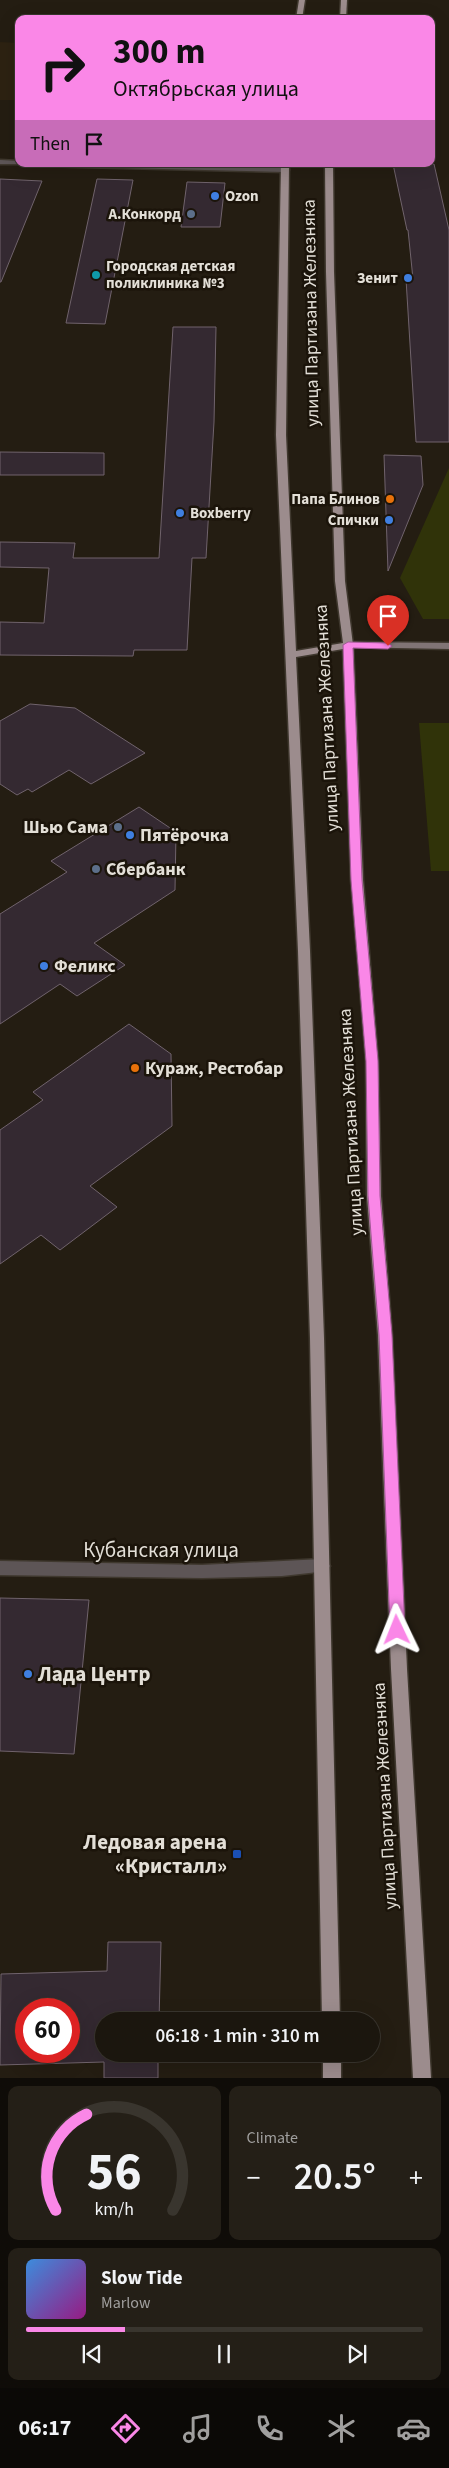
<!DOCTYPE html>
<html lang="en">
<head>
<meta charset="utf-8">
<style>
  :root { --surface:#1b160e; --page:#241f17; --text:#f1f3f6; --muted:#a09f9e; --line:#39352e; --accent:#fa87e7 }
  body { margin:0; font-family:"Source Sans 3",sans-serif; background:var(--page); color:var(--text); height:100vh; display:flex; flex-direction:column; font-size:19px; white-space:nowrap }
  * { box-sizing:border-box; margin:0 }
  p { font-size:16px; color:var(--muted) }
  .icon { flex:none; width:28px; height:28px; fill:none; stroke:currentColor; stroke-width:2; stroke-linecap:round; stroke-linejoin:round }
  .map { position:relative; height:2078px; overflow:hidden }
  .panel { display:flex; flex-direction:column; gap:8px; padding:8px; background:#0f0c08; flex:1 }
  .panel>* { flex:none }
  .top-card { position:absolute; left:15px; top:15px; width:420px; height:152px; border-radius:10px; box-shadow:0 5px 20px #0002,0 0 0 1px var(--line); background:#fa87e7; color:#111; overflow:hidden }
  .speed { position:absolute; left:15px; top:1998px; display:flex; gap:10px; font-size:25px; font-weight:700; text-align:center }
  .speed>* { display:grid; place-content:center; width:65px; height:65px; border-radius:50%; background:var(--surface); box-shadow:0 5px 20px #0002,0 0 0 1px var(--line); line-height:1 }
  .speed .limit { border:8px solid #d22; background:#fff; color:#111 }
  .pin { position:absolute; display:grid; place-items:center; width:42px; height:42px; color:#fff; margin:-51px -21px; border-radius:50% 50% 50% 0; rotate:-45deg; box-shadow:0 0 5px #0007 }
  .pin .icon { rotate:45deg }
  .me { position:absolute; width:55px; margin:-28px; rotate:358deg; stroke-linejoin:round; filter:drop-shadow(0 0 4px #0008) }
  .turn { display:flex; align-items:center; gap:18px; height:105px; padding:0 15px; font-size:22px }
  .turn .icon { width:65px; height:65px; stroke-width:2.5 }
  .turn b { display:block; font-size:35px; line-height:42px }
  .then { display:flex; align-items:center; height:48px; padding:0 15px; background:#0003; gap:10px; font-size:19px }
  .big { font-size:38px; font-weight:600; line-height:1.1 }
  .panel .tile { flex:1; display:flex; flex-direction:column; justify-content:center; gap:8px; min-width:0; padding:0 18px; border-radius:10px; background:var(--page) }
  .panel .dial { align-items:center; gap:0 }
  .dial svg { height:130px; overflow:visible; fill:none; stroke:var(--line); stroke-width:7; stroke-linecap:round; text-anchor:middle }
  .dial text { fill:var(--text); stroke:none }
  .song { display:flex; align-items:center; gap:15px }
  .cover { width:60px; height:60px; border-radius:8px; background:linear-gradient(135deg,hsl(210 70% 55%),hsl(310 70% 35%)) }
  .played { height:5px; border-radius:2px; background:linear-gradient(90deg,var(--accent) 25%,var(--line) 25%) }
  .keys { display:flex; justify-content:space-around; direction:ltr }
  .heat { display:flex; justify-content:space-between; align-items:center; font-size:28px; direction:ltr }
  .panel .tiles { flex:1; display:grid; gap:8px; grid-template-columns:1fr 1fr }
  .tile:last-child { grid-column:span 2 }
  .trip { position:absolute; left:95px; top:2012px; width:285px; height:50px; border-radius:25px; background:var(--surface); box-shadow:0 5px 20px #0002,0 0 0 1px var(--line); font-weight:600; line-height:50px; text-align:center }
  .dock { display:flex; height:80px; justify-content:space-around; align-items:center; background:#0b0906; color:var(--muted) }
  .dock .icon { width:35px; height:35px }
  .dock .selected { color:var(--accent) }
  .dock b { font-size:22px; color:var(--text) }
  .map>svg:first-child { display:block }
  .built { fill:#2d2212 }
  .green { fill:#303309 }
  .building { fill:#342931; stroke:#70636c; fill-rule:evenodd }
  .lines { fill:none; stroke-linecap:round; stroke-linejoin:round }
  .street-casing { stroke:#3f382e; stroke-width:3 }
  .secondary-casing { stroke:#3f382e; stroke-width:3 }
  .primary-casing { stroke:#3f382e; stroke-width:3 }
  .street { fill:#5d5556; fill-rule:evenodd }
  .secondary { fill:#807475; fill-rule:evenodd }
  .primary { fill:#9c8c8d; fill-rule:evenodd }
  .route { fill:#fa87e7; stroke:#a25896 }
  .shop-dot { fill:#3f7fe0; stroke:#1b140a; stroke-width:2 }
  .service-dot { fill:#5c6f8a; stroke:#1b140a; stroke-width:2 }
  .culture-dot { fill:#0f9aa8; stroke:#1b140a; stroke-width:2 }
  .food-dot { fill:#e8710a; stroke:#1b140a; stroke-width:2 }
  .transit-dot { fill:#1a4fb4; stroke:#1b140a; stroke-width:2 }
  .labels { text-anchor:middle; dominant-baseline:central; stroke-width:5; stroke-linejoin:round; paint-order:stroke }
  .far-poi-label { font-size:15px; font-weight:bold; fill:#e3dfd7; stroke:#1b140a; text-anchor:end }
  .street-label { font-size:18px; fill:#e3dfd7; stroke:#1b140a }
  .poi-label { font-size:18px; font-weight:bold; fill:#e3dfd7; stroke:#1b140a; text-anchor:start }
  .near-street-label { font-size:21px; fill:#e3dfd7; stroke:#1b140a }
  .near-poi-label { font-size:21px; font-weight:bold; fill:#e3dfd7; stroke:#1b140a; text-anchor:start }
</style>
</head>
<body>
<div class="map">
<svg width="449" height="2078" viewBox="0 0 449 2078">
  <rect width="100%" height="100%" fill="#241d12"/>
  <!-- built -->
  <path class="built" d="M0,42L19,43V100H0Z"/>
  <!-- green -->
  <g class="green">
    <path d="M449,468V619H423L400,578Z"/>
    <path d="M419,723H449V871H431Z"/>
  </g>
  <!-- building -->
  <g class="building">
    <path d="M393,164H434L449,230V442H416L406,279H413L408,230H407Z"/>
    <path d="M0,179L42,181L1,282H0Z"/>
    <path d="M97,179L133,180L105,324L66,323Z"/>
    <path d="M187,182L225,183L220,227H181Z"/>
    <path d="M173,327H216L214,422L206,558H192L187,650H134L133,656L0,655V622L44,623L49,568L0,567V542L75,543L73,558H159Z"/>
    <path d="M0,452L104,453V475H0Z"/>
    <path d="M384,455L421,456L423,485L388,571Z"/>
    <path d="M30,704L75,708L145,753L91,784L69,770L32,792L28,789L17,795L0,784V721Z"/>
    <path d="M139,807L176,832L175,890L94,943L125,965L77,996L60,984L0,1024V914L67,872L51,861Z"/>
    <path d="M129,1024L171,1054L172,1126L90,1186L117,1207L60,1250L41,1235L0,1264V1130L43,1100L33,1092Z"/>
    <path d="M0,1598L89,1600L74,1754L0,1751Z"/>
    <path d="M108,1942H161L159,2021H104V2054H158V2078H104V2062L0,2065L1,1974L107,1971ZM26,2009H69V2051H26Z"/>
  </g>
  <g class="lines">
    <!-- street casing -->
    <g class="street-casing">
      <g id="street">
        <path d="M0,160L19,161V164H22H0Z"/>
        <path d="M36,164L285,168L289,170L285,172L40,166Z"/>
        <path d="M322,1559L327,1561L330,1566L327,1571L282,1576L202,1578L0,1575V1561L202,1565Z"/>
      </g>
    </g>
    <!-- secondary casing -->
    <g class="secondary-casing">
      <path id="secondary" d="M348,642L449,643V649L344,647V643Z"/>
    </g>
    <!-- primary casing -->
    <g class="primary-casing">
      <g id="primary">
        <path d="M299,0H305L302,19H296Z"/>
        <path d="M341,0H347L346,19H340Z"/>
        <path d="M281,164H289L286,435L296,651L343,643L335,581L326,272L325,164H333L334,272L345,581L353,645L363,880L378,1061L381,1196L392,1335L407,1669L431,2078H413L391,1669L378,1335L367,1196L366,1061L351,880L343,649L296,657L310,951L324,1338L340,2021H322L310,1338L298,951L276,435Z"/>
        <rect x="323" y="2054" width="18" height="24"/>
      </g>
    </g>
    <!-- street -->
    <use href="#street" class="street"/>
    <!-- secondary -->
    <use href="#secondary" class="secondary"/>
    <!-- primary -->
    <use href="#primary" class="primary"/>
  </g>
  <!-- route -->
  <path class="route" d="M348,642L388,643L392,646L388,649L353,648L362,880L378,1061L380,1196L392,1335L405,1630L402,1634L397,1636L392,1634L390,1630L379,1335L368,1196L366,1061L351,880L343,645Z"/>
  <!-- markers -->
  <g class="shop-dot">
    <circle cx="215" cy="196" r="5"/>
    <circle cx="408" cy="278" r="5"/>
    <circle cx="180" cy="513" r="5"/>
    <circle cx="389" cy="520" r="5"/>
    <circle cx="130" cy="835" r="5"/>
    <circle cx="44" cy="966" r="5"/>
    <circle cx="28" cy="1674" r="5"/>
  </g>
  <g class="service-dot">
    <circle cx="191" cy="214" r="5"/>
    <circle cx="118" cy="827" r="5"/>
    <circle cx="96" cy="869" r="5"/>
  </g>
  <circle class="culture-dot" cx="96" cy="275" r="5"/>
  <g class="food-dot">
    <circle cx="390" cy="499" r="5"/>
    <circle cx="135" cy="1068" r="5"/>
  </g>
  <rect class="transit-dot" x="232" y="1849" width="10" height="10" rx="2.5"/>
  <g class="labels">
    <!-- far-poi labels -->
    <g class="far-poi-label">
      <text x="225" y="196" text-anchor="start">Ozon</text>
      <text x="181" y="214">А.Конкорд</text>
      <text x="106" y="266" text-anchor="start">Городская детская<tspan x="106" dy="17">поликлиника №3</tspan></text>
      <text x="398" y="278">Зенит</text>
      <text x="380" y="499">Папа Блинов</text>
      <text x="190" y="513" text-anchor="start">Boxberry</text>
      <text x="379" y="520">Спички</text>
    </g>
    <!-- street labels -->
    <g class="street-label">
      <text transform="translate(311 313) rotate(-91)">улица Партизана Железняка</text>
      <text transform="translate(327 718) rotate(-93)">улица Партизана Железняка</text>
      <text transform="translate(351 1122) rotate(-93)">улица Партизана Железняка</text>
      <text transform="translate(385 1796) rotate(-93)">улица Партизана Железняка</text>
    </g>
    <!-- poi labels -->
    <g class="poi-label">
      <text x="108" y="827" text-anchor="end">Шью Сама</text>
      <text x="140" y="835">Пятёрочка</text>
      <text x="106" y="869">Сбербанк</text>
      <text x="54" y="966">Феликс</text>
      <text x="145" y="1068">Кураж, Рестобар</text>
    </g>
    <!-- near-street labels -->
    <g class="near-street-label">
      <text x="161" y="1550">Кубанская улица</text>
    </g>
    <!-- near-poi labels -->
    <g class="near-poi-label">
      <text x="38" y="1674">Лада Центр</text>
      <text x="227" y="1842" text-anchor="end">Ледовая арена<tspan x="227" dy="24">«Кристалл»</tspan></text>
    </g>
  </g>
</svg>
<div class="speed"><div class="limit">60</div></div>
<div class="pin" style="left:388px;top:646px;background:#d93025"><svg class="icon" aria-label="arrive" viewBox="0 0 24 24"><path d="M6 21V4h12l-3 4 3 4H6"/></svg></div>
<svg class="me" style="left:397px;top:1630px" viewBox="-20 -20 40 40"><path d="M0-17L14 15 0 8-14 15z" fill="#fa87e7" stroke="#fff" stroke-width="4"/></svg>
<div class="trip">06:18 · 1 min · 310 m</div>
<div class="top-card">
<div class="turn"><svg class="icon" aria-label="right" viewBox="0 0 24 24"><path d="M7 20v-9h11M14 6l5 5-5 5"/></svg><div><b>300 m</b>Октябрьская улица</div></div>
<div class="then">Then<svg class="icon" aria-label="arrive" viewBox="0 0 24 24"><path d="M6 21V4h12l-3 4 3 4H6"/></svg></div>
</div>
</div>
<section class="panel">
<div class="tiles">
<div class="tile dial"><svg viewBox="0 0 100 80">
<path d="M14 69A42 42 0 1 1 86 69"/>
<path d="M14 69A42 42 0 0 1 33 10" stroke="#fa87e7"/>
<text x="50" y="56" font-size="32" font-weight="700">56</text>
<text x="50" y="72" font-size="11">km/h</text>
</svg></div>
<div class="tile"><p>Climate</p>
<div class="heat"><a>−</a><b class="big">20.5°</b><a>+</a></div>
</div>
<div class="tile">
<div class="song"><i class="cover"></i><div><b>Slow Tide</b><p>Marlow</p></div></div>
<div class="played"></div>
<div class="keys"><svg class="icon" aria-label="previous" viewBox="0 0 24 24"><path d="M18 5L8 12l10 7zM5 5v14"/></svg><svg class="icon" aria-label="pause" viewBox="0 0 24 24"><path d="M8 5v14M16 5v14"/></svg><svg class="icon" aria-label="next" viewBox="0 0 24 24"><path d="M6 5l10 7-10 7zM19 5v14"/></svg></div>
</div>
</div>
</section>
<nav class="dock">
<b>06:17</b>
<svg class="icon selected" aria-label="directions" viewBox="0 0 24 24"><path d="M12 3l9 9-9 9-9-9zM9 14v-3h6M13 9l2 2-2 2"/></svg>
<svg class="icon" aria-label="music" viewBox="0 0 24 24"><path d="M9 18V5l10-2v13"/><circle cx="6" cy="18" r="3"/><circle cx="16" cy="16" r="3"/></svg>
<svg class="icon" aria-label="phone" viewBox="0 0 24 24"><path d="M5 4h4l2 5-3 2q2 4 5 5l2-3 5 2v4C11 20 4 13 5 4z"/></svg>
<svg class="icon" aria-label="climate" viewBox="0 0 24 24"><path d="M12 3v18M4 7l16 10M4 17L20 7"/></svg>
<svg class="icon" aria-label="car" viewBox="0 0 24 24"><path d="M5 17H2v-5l4-1 3-4h7l3 4 3 1v5h-3M9 17h6M6 11h13"/><circle cx="7" cy="17" r="2"/><circle cx="17" cy="17" r="2"/></svg>
</nav>
</body>
</html>
